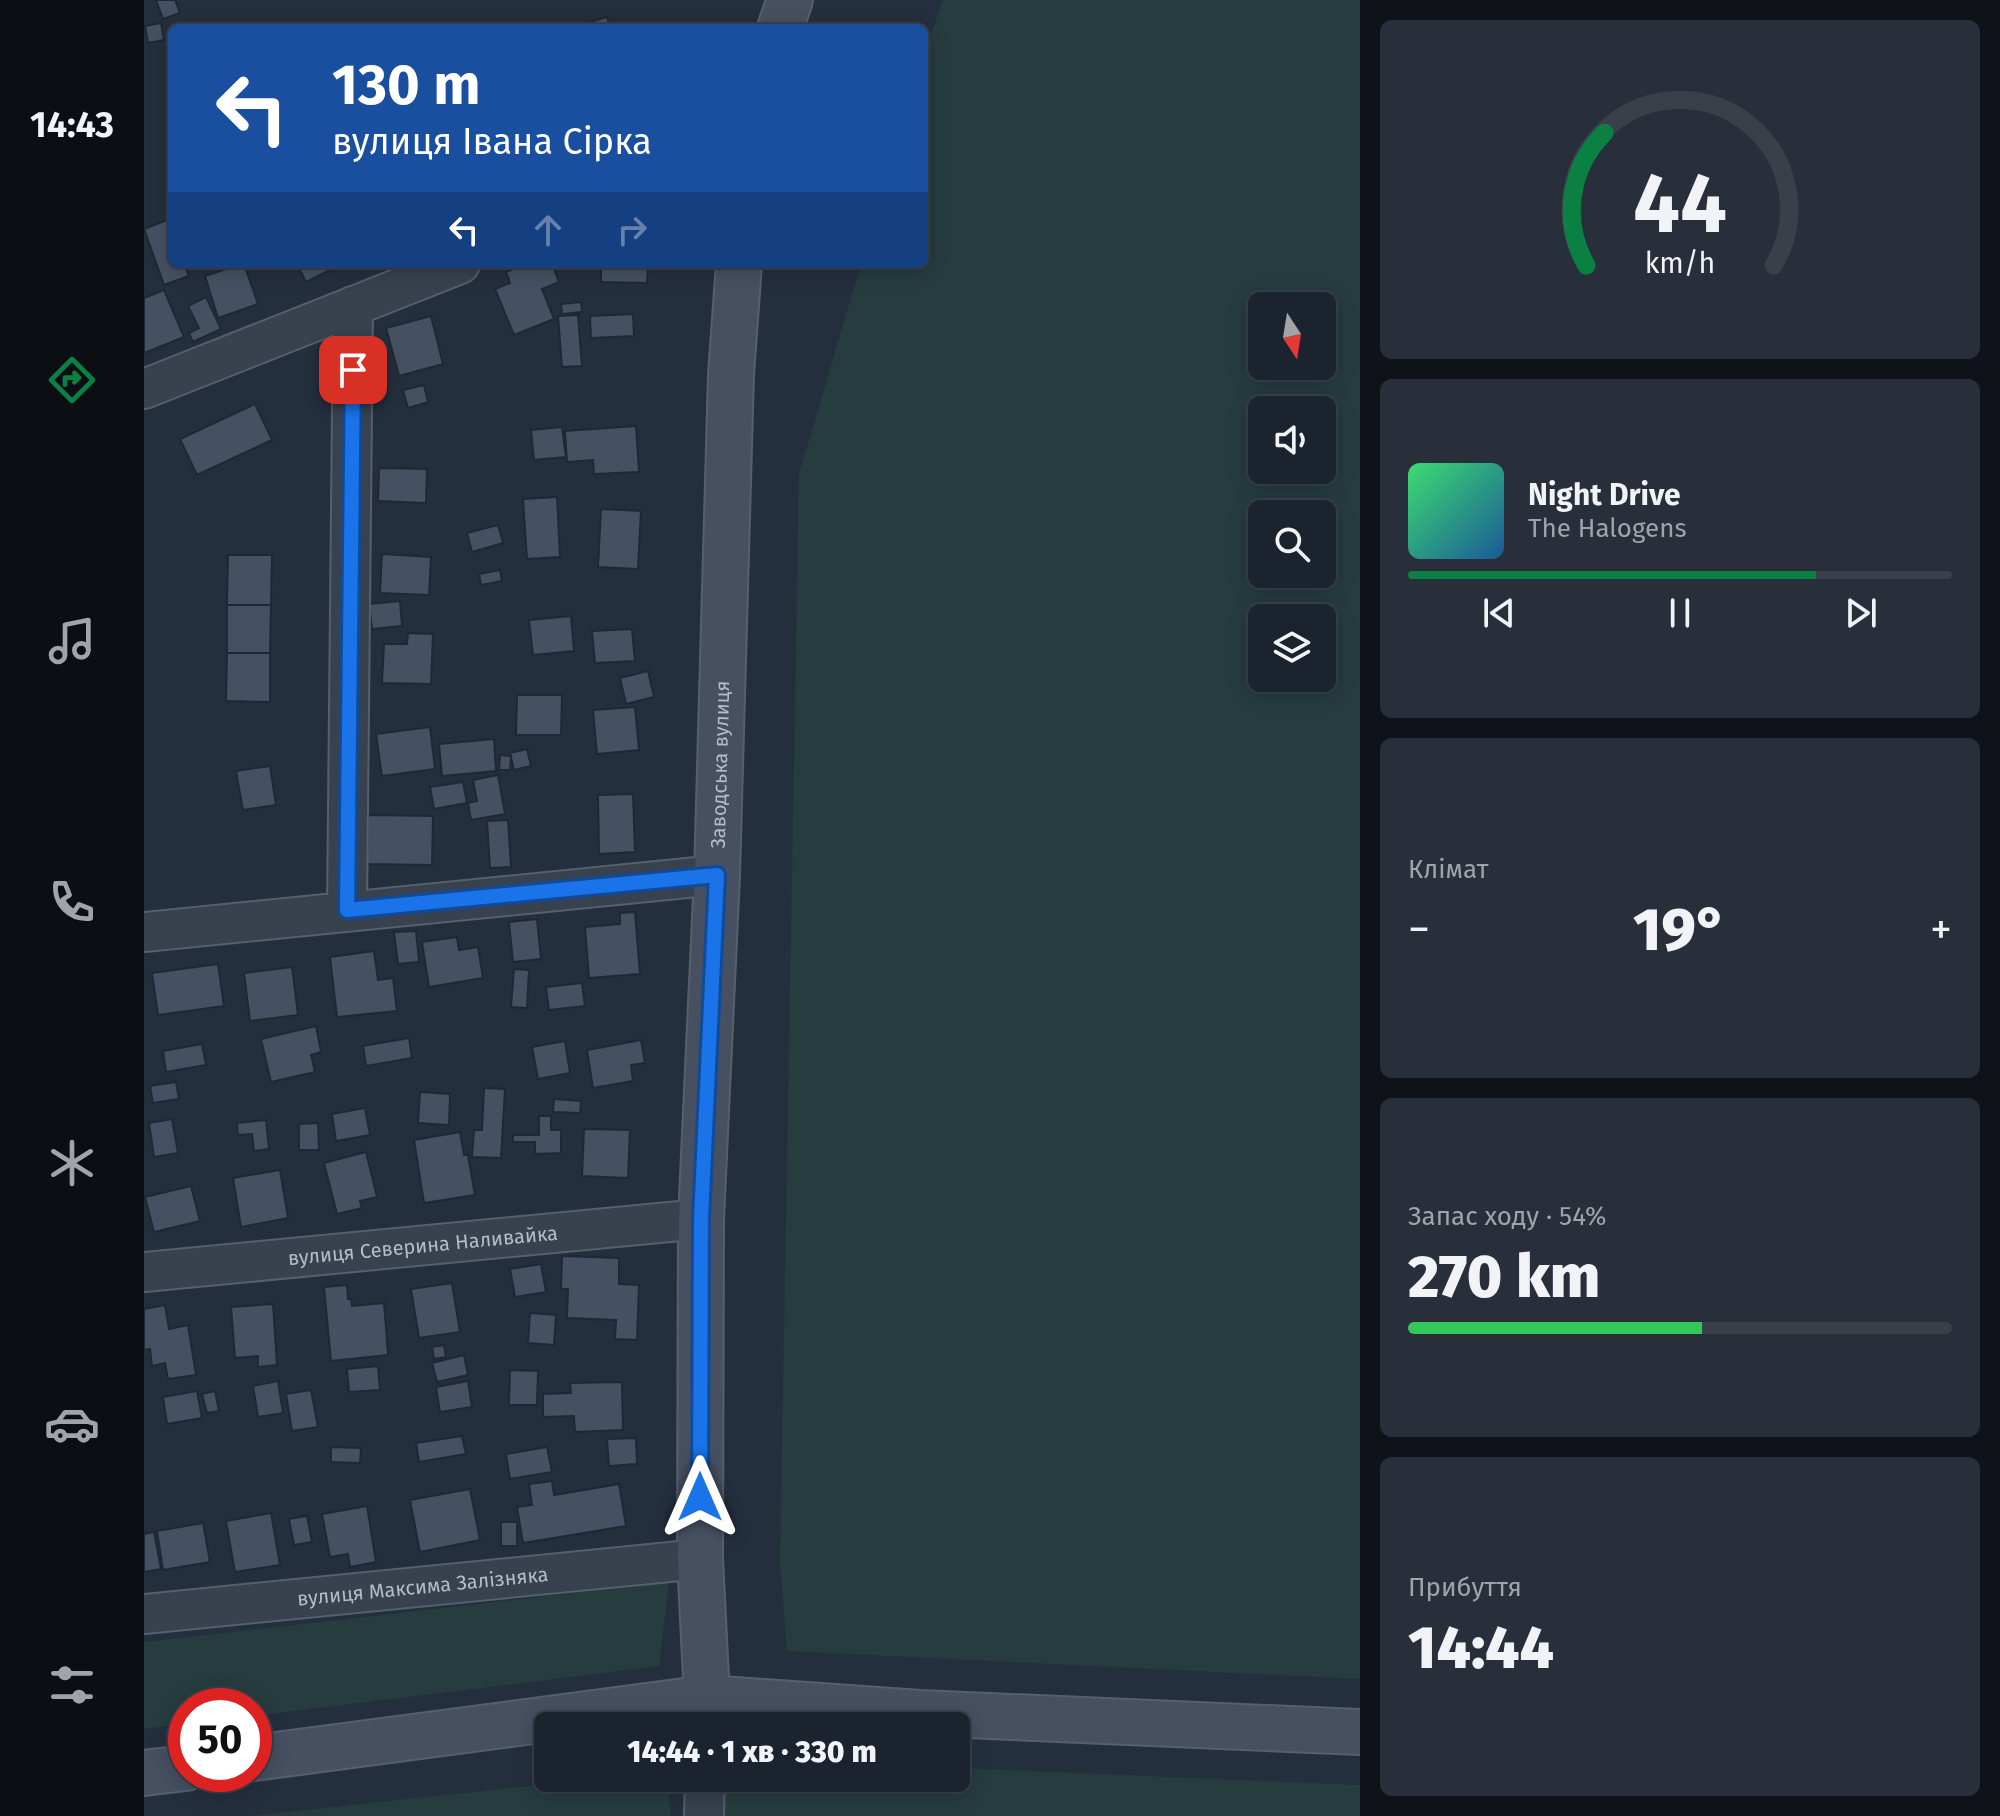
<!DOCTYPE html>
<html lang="uk">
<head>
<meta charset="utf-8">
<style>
  :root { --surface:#1b232e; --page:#282f3a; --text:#f1f3f6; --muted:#a0a4aa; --line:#39404a; --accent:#0b8043 }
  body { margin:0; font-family:"Fira Sans",sans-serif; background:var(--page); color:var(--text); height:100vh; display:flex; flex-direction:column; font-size:30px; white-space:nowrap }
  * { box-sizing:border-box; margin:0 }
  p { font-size:26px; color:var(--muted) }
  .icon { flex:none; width:44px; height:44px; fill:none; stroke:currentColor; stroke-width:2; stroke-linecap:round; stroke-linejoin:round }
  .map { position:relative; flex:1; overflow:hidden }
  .details { display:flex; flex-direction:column; gap:20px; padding:20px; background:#0f1319; width:640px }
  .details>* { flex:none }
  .hud { position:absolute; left:24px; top:24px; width:760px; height:244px; border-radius:12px; box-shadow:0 4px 20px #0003,0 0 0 2px var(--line); background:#1a4fa0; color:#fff; overflow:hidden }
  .needle { width:52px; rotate:168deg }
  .controls { position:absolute; left:1104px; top:292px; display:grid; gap:16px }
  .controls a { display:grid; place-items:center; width:88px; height:88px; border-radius:12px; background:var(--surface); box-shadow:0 4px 20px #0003,0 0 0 2px var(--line); font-size:40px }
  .speed { position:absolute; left:24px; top:1688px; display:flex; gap:16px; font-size:40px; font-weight:700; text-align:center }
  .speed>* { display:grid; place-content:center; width:104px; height:104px; border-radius:50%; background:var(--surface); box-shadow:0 4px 20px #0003,0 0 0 2px var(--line); line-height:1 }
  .speed .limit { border:12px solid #d22; background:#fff; color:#111 }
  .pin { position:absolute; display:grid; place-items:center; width:68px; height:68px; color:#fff; margin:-34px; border-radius:16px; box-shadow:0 4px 12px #0006 }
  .me { position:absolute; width:88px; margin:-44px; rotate:0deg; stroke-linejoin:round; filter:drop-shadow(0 0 6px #0008) }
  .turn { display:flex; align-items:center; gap:28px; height:168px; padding:0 32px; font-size:36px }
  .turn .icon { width:104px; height:104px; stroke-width:2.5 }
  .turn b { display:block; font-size:56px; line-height:68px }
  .lanes { display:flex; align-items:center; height:76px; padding:0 32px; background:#0003; justify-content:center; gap:40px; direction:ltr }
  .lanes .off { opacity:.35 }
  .big { font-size:60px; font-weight:800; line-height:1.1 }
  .details .card { flex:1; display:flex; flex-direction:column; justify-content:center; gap:12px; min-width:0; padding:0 28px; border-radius:12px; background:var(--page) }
  .details .dial { align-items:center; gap:0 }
  .dial svg { height:208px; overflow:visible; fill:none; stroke:var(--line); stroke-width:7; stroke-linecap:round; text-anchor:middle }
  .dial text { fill:var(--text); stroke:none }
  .song { display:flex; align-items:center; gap:24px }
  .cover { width:96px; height:96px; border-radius:12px; background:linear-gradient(135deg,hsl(140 70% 55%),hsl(210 70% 35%)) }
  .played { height:8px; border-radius:4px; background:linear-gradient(90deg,var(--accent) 75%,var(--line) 75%) }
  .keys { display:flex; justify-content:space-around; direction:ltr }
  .heat { display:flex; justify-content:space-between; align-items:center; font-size:44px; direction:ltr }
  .charge { height:12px; border-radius:6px; background:linear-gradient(90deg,#34c759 54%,var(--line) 0) }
  .trip { position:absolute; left:390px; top:1712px; width:436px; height:80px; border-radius:12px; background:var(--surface); box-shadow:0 4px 20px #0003,0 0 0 2px var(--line); font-weight:800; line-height:80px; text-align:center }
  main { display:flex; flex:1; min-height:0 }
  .menu { display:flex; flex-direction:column; width:144px; justify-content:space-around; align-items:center; background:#0b0e12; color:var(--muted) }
  .menu .icon { width:56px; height:56px }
  .menu .on { color:var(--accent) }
  .menu b { font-size:36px; color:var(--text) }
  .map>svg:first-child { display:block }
  .green { fill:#263c3f; fill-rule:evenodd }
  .building { fill:#455162; stroke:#1f2835; stroke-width:2 }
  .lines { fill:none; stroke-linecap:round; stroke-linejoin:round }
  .street-casing { stroke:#565f6c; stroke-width:42 }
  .secondary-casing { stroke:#565f6c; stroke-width:48 }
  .street { stroke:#38414e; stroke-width:38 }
  .secondary { stroke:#465061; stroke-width:44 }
  .route-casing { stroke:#114b97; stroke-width:20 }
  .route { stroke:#1a73e8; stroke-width:14 }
  .labels { text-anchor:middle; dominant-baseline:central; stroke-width:8; stroke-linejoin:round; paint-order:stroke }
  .street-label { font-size:20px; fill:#b4bcc9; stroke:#1d2633 }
</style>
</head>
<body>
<main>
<nav class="menu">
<b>14:43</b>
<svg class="icon on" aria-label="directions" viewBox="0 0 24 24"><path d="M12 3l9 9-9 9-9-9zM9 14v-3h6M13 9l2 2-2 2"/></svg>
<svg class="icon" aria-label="music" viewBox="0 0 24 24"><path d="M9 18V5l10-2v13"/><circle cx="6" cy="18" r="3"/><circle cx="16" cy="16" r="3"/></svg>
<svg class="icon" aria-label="phone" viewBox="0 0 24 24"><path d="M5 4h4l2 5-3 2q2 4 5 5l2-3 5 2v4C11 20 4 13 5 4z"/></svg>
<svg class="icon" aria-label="climate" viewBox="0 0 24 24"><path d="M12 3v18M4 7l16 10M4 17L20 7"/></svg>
<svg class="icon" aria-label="car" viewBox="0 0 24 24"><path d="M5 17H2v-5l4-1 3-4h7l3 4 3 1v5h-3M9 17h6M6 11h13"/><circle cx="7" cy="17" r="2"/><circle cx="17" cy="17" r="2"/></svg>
<svg class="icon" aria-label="filters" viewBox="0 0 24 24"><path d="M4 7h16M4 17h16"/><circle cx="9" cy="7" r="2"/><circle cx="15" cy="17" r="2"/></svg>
</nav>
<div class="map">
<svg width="1216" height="1816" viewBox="0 0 1216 1816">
  <rect width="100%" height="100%" fill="#242f3e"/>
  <!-- green -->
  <g class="green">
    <path d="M799,0H1216V1679L643,1651L636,1562L655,474L717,264H780V54ZM1118,306H1178V366H1118ZM1118,410H1178V470H1118ZM1118,514H1178V574H1118ZM1118,618H1178V678H1118Z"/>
    <path d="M525,1582L515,1666L110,1716V1706H42V1724L0,1729V1642Z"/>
    <path d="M812,1768L1216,1785V1816H580L583,1778H812Z"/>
    <path d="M460,1778H523L527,1816H105Z"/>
  </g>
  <!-- building -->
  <g class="building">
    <path d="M12,0H31L36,13L19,19Z"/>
    <path d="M463,17L466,28H444L443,23Z"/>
    <path d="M17,23L20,40L4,43L1,26Z"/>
    <path d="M23,220L28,233V264H40L45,276L20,285L0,229Z"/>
    <path d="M97,264H100L114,304L74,318L61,276Z"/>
    <path d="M153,264H198L162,282Z"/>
    <path d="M381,264H408L415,282L398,289L410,319L370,335L351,289L366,283L362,272Z"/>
    <path d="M457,264H504L503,283L457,282Z"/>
    <path d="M20,290L40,337L0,353V298Z"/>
    <path d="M62,297L77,329L49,342L45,333L55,328L44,306Z"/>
    <path d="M437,302L438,312L418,314L417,304Z"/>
    <path d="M489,314L490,336L447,338L446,316Z"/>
    <path d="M434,315L438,366L418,367L414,316Z"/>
    <path d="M287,316L299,364L255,376L242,328Z"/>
    <path d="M280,385L284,402L264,408L259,390Z"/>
    <path d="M111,404L128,440L53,475L36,439Z"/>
    <path d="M492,426L495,472L450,474L449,460L423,462L421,431Z"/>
    <path d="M418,427L422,457L390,460L387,430Z"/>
    <path d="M235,468L283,469L282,503L234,501Z"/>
    <path d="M413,497L416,557L383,559L379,499Z"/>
    <path d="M457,509L497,511L494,569L454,567Z"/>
    <path d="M354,525L359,543L328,552L323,533Z"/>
    <path d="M238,554L287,557L285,595L236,593Z"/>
    <path d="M84,555H128L127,605H83Z"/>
    <path d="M356,570L358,581L337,585L335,574Z"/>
    <path d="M256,601L258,626L228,629L225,604Z"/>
    <path d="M83,605H127L126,653H83Z"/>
    <path d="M427,616L430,651L389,655L385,620Z"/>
    <path d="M488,629L491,661L451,663L448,631Z"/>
    <path d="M264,633L289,634L287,684L238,683L240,644H263Z"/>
    <path d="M83,653H126V702L82,701Z"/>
    <path d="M504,671L510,697L482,704L476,678Z"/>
    <path d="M373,695H418L417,735H372Z"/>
    <path d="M491,707L495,750L453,754L449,710Z"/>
    <path d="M286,727L291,769L238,776L232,734Z"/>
    <path d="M350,739L352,771L298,776L295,744Z"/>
    <path d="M383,749L387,766L370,770L366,753Z"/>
    <path d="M356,755L367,756L366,770H355Z"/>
    <path d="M126,766L132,805L99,810L92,771Z"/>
    <path d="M354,775L361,814L327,820L324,803L333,801L329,780Z"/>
    <path d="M319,782L323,803L290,809L286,787Z"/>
    <path d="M489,794L491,852L455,854L454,795Z"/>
    <path d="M224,815L289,816L288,865L223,864Z"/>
    <path d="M364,820L367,867L346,868L343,821Z"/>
    <path d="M491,912L496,974L445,978L441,927L476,924V913Z"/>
    <path d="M393,919L397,959L369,962L365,922Z"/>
    <path d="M272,931L275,962L254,964L250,932Z"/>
    <path d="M313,937L315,950L334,947L339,978L285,987L278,942Z"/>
    <path d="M230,951L234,980L249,978L253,1011L193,1017L186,957Z"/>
    <path d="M74,964L80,1006L14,1015L8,973Z"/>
    <path d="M148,967L154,1015L106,1021L100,973Z"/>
    <path d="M370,969L385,970L383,1008L367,1007Z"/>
    <path d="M438,983L441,1006L405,1010L402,987Z"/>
    <path d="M172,1026L177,1052L167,1055L171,1072L127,1082L117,1039Z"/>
    <path d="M265,1038L268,1058L222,1066L219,1046Z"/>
    <path d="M497,1040L501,1063L487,1065L489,1081L449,1088L443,1050Z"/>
    <path d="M421,1041L426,1073L394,1079L388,1047Z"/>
    <path d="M58,1044L62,1065L22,1072L19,1051Z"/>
    <path d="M32,1082L35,1099L9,1103L6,1086Z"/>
    <path d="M340,1088L361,1089L357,1158L328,1157L330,1130H338Z"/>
    <path d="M276,1092L306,1094L305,1125L274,1123Z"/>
    <path d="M410,1099L437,1101L436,1113L409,1112Z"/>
    <path d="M221,1108L226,1135L192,1141L188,1114Z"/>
    <path d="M395,1116H407V1130H417V1153L391,1154V1142H369V1135H395Z"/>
    <path d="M28,1119L34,1153L10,1157L5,1123Z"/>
    <path d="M122,1120L125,1149L110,1151L108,1134L94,1135L93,1123Z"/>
    <path d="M174,1123L175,1150H155V1124Z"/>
    <path d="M440,1129L486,1130L484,1178L438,1176Z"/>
    <path d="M316,1132L320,1155H324L331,1195L280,1203L270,1140Z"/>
    <path d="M222,1152L233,1197L216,1201L218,1208L193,1214L180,1163Z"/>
    <path d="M136,1170L144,1218L97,1227L89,1178Z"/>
    <path d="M47,1186L56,1221L10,1232L1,1197Z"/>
    <path d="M418,1256L475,1258V1284L495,1285L493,1340L471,1339L472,1320L423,1318L424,1289H417Z"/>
    <path d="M397,1264L402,1292L371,1297L366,1269Z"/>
    <path d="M308,1283L316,1332L275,1338L267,1289Z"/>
    <path d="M203,1285L204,1299H207L208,1306L240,1303L244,1355L187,1361L180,1287Z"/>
    <path d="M129,1304L133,1365L114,1367V1356L91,1358L87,1307Z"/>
    <path d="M21,1305L25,1329L44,1325L52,1375L24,1379L21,1363L8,1366L6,1349L0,1350V1309Z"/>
    <path d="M386,1313L412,1315L410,1345L384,1343Z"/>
    <path d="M300,1345L302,1357L290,1359L288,1347Z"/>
    <path d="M320,1355L324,1375L293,1382L288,1363Z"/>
    <path d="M234,1366L236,1390L205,1392L203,1369Z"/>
    <path d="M366,1370L394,1371L393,1405H365Z"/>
    <path d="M134,1381L139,1413L114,1417L109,1386Z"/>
    <path d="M324,1381L328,1407L296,1412L292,1387Z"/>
    <path d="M478,1382L479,1430L431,1432L430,1416L399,1417V1394L427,1393L426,1383Z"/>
    <path d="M167,1390L174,1427L148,1431L142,1394Z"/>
    <path d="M53,1391L58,1418L23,1424L19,1397Z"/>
    <path d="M71,1391L75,1411L63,1413L58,1394Z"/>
    <path d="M318,1436L322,1454L275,1462L272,1443Z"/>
    <path d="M492,1438L493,1464L465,1466L463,1439Z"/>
    <path d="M187,1447L217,1448L216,1463L187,1462Z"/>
    <path d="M403,1447L408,1472L366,1479L362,1454Z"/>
    <path d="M408,1481L410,1495L475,1484L482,1526L379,1543L373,1507L388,1505L385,1484Z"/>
    <path d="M326,1489L336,1540L276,1552L266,1500Z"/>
    <path d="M223,1506L232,1562L206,1567L204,1554L186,1557L178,1514Z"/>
    <path d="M127,1513L136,1565L91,1572L82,1521Z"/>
    <path d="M163,1516L168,1542L150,1545L145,1519Z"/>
    <rect x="357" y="1522" width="16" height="24"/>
    <path d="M59,1523L66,1562L19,1570L13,1531Z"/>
    <path d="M10,1532L17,1569L0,1572V1534Z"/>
  </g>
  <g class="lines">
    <!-- street casing -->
    <g class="street-casing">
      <g id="street">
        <path d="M0,389L316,264"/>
        <path d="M203,910L209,306"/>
        <path d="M0,932L573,875"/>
        <path id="s1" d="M0,1272L557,1219"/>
        <path id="s2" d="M0,1614L556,1559"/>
        <path d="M562,1726L563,1698"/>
        <path d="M560,1816L561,1778"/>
      </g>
    </g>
    <!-- secondary casing -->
    <g class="secondary-casing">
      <g id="secondary">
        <path d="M636,28L646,0"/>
        <path id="s3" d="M563,1698L556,1559L557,1219L573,875L587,374L595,264"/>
        <path d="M110,1758L563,1698L776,1713L1216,1732"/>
        <path d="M0,1773L42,1768"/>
      </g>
    </g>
    <!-- street -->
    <use href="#street" class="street"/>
    <!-- secondary -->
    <use href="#secondary" class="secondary"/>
  </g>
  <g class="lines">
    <!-- route casing -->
    <g class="route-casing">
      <path id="route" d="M209,370L203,910L573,875L557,1219L556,1497"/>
    </g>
    <!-- route -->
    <use href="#route" class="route"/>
  </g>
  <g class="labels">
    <!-- street labels -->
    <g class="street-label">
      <text stroke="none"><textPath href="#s3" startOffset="934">Заводська вулиця</textPath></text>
      <text stroke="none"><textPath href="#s1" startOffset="280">вулиця Северина Наливайка</textPath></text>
      <text stroke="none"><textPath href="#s2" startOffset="280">вулиця Максима Залізняка</textPath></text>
    </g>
  </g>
</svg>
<div class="controls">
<a><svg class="needle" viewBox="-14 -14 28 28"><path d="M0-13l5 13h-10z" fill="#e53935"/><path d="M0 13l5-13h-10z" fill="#a0a4aa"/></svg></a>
<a><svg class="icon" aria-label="sound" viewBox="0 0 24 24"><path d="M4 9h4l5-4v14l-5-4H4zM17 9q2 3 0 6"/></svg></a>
<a><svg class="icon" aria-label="search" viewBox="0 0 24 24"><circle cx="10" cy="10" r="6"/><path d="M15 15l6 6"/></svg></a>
<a><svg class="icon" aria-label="layers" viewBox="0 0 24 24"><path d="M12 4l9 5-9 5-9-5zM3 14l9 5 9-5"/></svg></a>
</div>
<div class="speed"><div class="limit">50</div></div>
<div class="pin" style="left:209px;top:370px;background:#d93025"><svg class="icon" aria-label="arrive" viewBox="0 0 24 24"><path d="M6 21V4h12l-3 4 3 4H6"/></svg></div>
<svg class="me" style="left:556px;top:1497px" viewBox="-20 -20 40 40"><path d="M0-17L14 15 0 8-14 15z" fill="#1a73e8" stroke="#fff" stroke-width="4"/></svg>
<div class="trip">14:44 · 1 хв · 330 m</div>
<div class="hud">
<div class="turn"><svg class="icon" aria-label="left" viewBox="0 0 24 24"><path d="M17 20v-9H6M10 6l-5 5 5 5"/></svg><div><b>130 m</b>вулиця Івана Сірка</div></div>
<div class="lanes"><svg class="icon" aria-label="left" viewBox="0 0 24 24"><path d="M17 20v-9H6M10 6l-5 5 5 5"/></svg><svg class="icon off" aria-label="ahead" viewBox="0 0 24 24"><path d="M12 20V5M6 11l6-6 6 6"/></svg><svg class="icon off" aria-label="right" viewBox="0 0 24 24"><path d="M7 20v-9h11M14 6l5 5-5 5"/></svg></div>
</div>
</div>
<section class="details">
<div class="card dial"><svg viewBox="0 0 100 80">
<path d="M14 69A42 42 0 1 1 86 69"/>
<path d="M14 69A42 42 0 0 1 21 18" stroke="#0b8043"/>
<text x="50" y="56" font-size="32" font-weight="700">44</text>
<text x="50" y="72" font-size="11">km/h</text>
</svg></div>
<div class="card">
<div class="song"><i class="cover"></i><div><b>Night Drive</b><p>The Halogens</p></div></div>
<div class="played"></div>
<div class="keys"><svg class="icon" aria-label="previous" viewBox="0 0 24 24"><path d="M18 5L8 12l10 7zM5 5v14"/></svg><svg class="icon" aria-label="pause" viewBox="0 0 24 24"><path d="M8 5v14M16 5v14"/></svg><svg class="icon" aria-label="next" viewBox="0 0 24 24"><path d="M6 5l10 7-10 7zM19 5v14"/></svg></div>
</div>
<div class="card"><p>Клімат</p>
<div class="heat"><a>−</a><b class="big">19°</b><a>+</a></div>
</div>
<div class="card"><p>Запас ходу · 54%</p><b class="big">270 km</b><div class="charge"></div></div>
<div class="card"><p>Прибуття</p><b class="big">14:44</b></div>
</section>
</main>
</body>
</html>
